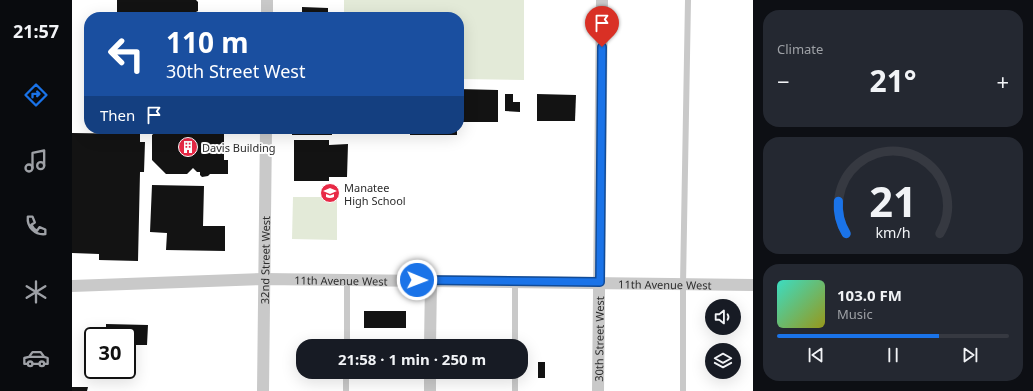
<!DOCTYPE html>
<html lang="en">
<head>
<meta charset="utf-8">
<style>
  :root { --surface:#171b24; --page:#242831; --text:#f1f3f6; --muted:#9ea1a6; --line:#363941; --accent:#1a73e8 }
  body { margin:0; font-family:"Noto Sans",sans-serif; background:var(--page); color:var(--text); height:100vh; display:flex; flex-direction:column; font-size:15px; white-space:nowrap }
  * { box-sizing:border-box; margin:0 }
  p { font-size:13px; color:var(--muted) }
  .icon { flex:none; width:22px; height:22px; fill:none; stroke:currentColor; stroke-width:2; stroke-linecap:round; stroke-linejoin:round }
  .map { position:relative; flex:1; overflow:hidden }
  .sheet { display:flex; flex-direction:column; gap:10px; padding:10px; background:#0d0f14; width:280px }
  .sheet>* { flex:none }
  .top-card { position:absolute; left:12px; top:12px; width:380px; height:122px; border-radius:16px; box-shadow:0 4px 16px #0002; background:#1a4fa0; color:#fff; overflow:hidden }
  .controls { position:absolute; left:633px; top:299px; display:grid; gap:8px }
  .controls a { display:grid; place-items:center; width:36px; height:36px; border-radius:50%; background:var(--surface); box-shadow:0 4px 16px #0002; font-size:20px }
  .speed { position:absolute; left:12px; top:327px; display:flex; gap:8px; font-size:20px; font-weight:700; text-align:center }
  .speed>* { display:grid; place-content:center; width:52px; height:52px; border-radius:50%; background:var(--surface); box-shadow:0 4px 16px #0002; line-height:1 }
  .speed .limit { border:2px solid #111; border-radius:6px; background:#fff; color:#111 }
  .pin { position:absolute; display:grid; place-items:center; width:34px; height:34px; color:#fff; margin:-41px -17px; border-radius:50% 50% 50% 0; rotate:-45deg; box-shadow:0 0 4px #0007 }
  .pin .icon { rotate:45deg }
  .me { position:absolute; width:44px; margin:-22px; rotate:91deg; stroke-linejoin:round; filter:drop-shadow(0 0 3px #0008) }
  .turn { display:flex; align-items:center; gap:14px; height:84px; padding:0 16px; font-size:18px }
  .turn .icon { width:52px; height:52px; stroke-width:2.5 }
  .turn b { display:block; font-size:28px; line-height:34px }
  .then { display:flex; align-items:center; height:38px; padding:0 16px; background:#0003; gap:8px; font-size:15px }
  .big { font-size:30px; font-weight:700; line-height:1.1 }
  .sheet .card { flex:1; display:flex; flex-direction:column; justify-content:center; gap:6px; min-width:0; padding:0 14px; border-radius:16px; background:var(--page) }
  .sheet .dial { align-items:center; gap:0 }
  .dial svg { height:104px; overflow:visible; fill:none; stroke:var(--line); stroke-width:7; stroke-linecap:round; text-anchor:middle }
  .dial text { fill:var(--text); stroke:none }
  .song { display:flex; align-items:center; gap:12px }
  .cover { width:48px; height:48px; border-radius:6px; background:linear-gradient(135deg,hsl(170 70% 55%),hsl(60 70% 35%)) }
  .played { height:4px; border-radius:2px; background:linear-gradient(90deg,var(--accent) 70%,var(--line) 70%) }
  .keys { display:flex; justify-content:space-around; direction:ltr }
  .heat { display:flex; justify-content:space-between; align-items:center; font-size:22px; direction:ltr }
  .trip { position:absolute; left:224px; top:339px; width:232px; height:40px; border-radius:16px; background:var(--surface); box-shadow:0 4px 16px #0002; font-weight:700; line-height:40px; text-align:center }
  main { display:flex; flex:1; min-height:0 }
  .tabs { display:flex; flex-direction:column; width:72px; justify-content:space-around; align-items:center; background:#090b0e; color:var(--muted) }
  .tabs .icon { width:28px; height:28px }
  .tabs .current { color:var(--accent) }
  .tabs b { font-size:18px; color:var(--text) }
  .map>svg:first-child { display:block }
  .green { fill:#e3ead8 }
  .building { fill:#131313 }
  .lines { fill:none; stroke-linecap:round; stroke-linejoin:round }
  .service { stroke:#c9c9c9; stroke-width:6 }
  .minor { stroke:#c9c9c9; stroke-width:12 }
  .route-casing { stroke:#114b97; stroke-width:10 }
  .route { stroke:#1a73e8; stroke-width:7 }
  .labels { text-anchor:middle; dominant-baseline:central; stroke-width:4; stroke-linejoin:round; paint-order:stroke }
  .poi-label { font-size:11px; fill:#2c2c2c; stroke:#fff; text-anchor:start }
  .street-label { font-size:11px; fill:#2c2c2c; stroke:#fff }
</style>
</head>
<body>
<main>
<nav class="tabs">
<b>21:57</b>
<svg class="icon current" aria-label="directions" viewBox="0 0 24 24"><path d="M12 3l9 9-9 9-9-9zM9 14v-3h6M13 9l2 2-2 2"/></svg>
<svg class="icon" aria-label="music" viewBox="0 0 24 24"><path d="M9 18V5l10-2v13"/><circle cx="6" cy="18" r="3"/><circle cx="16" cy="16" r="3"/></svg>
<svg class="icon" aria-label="phone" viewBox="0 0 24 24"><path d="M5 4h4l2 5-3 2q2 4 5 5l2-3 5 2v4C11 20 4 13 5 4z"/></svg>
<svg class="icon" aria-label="climate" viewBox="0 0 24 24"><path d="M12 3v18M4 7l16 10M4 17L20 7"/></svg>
<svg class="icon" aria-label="car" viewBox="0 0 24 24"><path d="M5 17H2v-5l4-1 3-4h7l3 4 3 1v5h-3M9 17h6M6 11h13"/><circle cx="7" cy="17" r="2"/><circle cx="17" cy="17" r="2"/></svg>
</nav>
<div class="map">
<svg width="681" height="391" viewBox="0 0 681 391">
  <rect width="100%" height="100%" fill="#fff"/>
  <!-- green -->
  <g class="green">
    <path d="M272,0H452V80L387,79V17H272Z"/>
    <path d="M221,197H265V240L220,239Z"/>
  </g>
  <!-- building -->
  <g class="building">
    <path d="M45,0H124L126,2V11L124,12L117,13H101V14H63V12H45Z"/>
    <path d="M230,7L256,8V17H230Z"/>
    <path d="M16,85H17V121L13,117L14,88Z"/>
    <path d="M387,89L426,90V122H387Z"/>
    <path d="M433,94H441V102H448V112L433,111Z"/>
    <path d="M465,94L504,95L503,121H465Z"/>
    <path d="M83,129H152V160H156V174H138L136,176L130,177L128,175V172H125L121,168L115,174H94L80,160V135L85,131Z"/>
    <rect x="220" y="129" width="40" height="6"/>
    <rect x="338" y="129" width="47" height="6"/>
    <path d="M0,133L68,134V142H73L72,172H68L66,261L27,260V254L0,253Z"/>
    <path d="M222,140H257V145L276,144L275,177H257V181H222Z"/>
    <path d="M80,185L132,186L131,226H153V251L94,250L95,233L78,232Z"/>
    <rect x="292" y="311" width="42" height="17"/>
    <path d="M34,324L76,325L75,345H55V336H34Z"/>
    <rect x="466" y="362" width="7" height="16"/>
    <path d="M0,387H16L15,391H0Z"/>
  </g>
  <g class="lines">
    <!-- service -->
    <g class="service">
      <path d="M275,346V279"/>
      <path d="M443,346V282"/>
      <path d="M274,391V372"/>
      <path d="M443,391V372"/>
      <path d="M611,391V284L616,0"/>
    </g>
    <!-- minor -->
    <g class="minor">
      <path d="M195,17V0"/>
      <path id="s1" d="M0,286L192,279L681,285"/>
      <path d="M358,346L359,280"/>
      <path id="s2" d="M191,391L194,129"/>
      <path d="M358,391V372"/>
      <path id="s3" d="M526,391L530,0"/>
    </g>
  </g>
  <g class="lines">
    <!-- route casing -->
    <g class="route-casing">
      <path id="route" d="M345,280L528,282L530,47"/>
    </g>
    <!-- route -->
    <use href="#route" class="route"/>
  </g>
  <!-- icons -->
  <defs>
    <g id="building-disc" transform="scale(1)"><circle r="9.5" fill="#e82946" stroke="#fff"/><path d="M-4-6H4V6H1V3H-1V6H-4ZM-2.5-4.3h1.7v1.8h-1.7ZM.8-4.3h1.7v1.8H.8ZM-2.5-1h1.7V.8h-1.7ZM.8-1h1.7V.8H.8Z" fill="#fff"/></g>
    <g id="school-disc" transform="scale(1)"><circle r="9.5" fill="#e82946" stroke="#fff"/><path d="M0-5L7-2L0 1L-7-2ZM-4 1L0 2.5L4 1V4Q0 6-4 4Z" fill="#fff"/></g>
  </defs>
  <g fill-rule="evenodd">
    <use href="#building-disc" x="116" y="147"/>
    <use href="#school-disc" x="258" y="193"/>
  </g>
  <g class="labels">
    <!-- poi labels -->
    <g class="poi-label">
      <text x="130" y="147">Davis Building</text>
      <text x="272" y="187">Manatee<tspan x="272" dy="13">High School</tspan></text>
    </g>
    <!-- street labels -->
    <g class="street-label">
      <text stroke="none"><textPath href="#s2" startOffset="131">32nd Street West</textPath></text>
      <text stroke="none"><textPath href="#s1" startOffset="269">11th Avenue West</textPath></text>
      <text stroke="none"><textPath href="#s1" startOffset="593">11th Avenue West</textPath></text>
      <text stroke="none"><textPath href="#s3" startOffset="52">30th Street West</textPath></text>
    </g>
  </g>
</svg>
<div class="controls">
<a><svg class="icon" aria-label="sound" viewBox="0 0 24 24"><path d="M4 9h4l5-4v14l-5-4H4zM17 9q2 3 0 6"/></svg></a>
<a><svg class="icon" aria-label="layers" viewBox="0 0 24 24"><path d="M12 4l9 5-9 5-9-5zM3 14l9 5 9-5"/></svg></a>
</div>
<div class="speed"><div class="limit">30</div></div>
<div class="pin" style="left:530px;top:47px;background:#d93025"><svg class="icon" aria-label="arrive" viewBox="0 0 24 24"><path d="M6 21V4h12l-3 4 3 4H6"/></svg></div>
<svg class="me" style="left:345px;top:280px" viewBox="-20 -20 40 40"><circle r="17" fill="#1a73e8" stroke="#fff" stroke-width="3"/><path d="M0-11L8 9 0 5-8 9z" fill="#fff"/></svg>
<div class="trip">21:58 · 1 min · 250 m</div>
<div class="top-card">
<div class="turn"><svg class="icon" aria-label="left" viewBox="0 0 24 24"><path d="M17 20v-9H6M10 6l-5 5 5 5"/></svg><div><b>110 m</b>30th Street West</div></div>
<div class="then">Then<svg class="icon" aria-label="arrive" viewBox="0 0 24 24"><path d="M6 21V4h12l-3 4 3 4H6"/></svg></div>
</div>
</div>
<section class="sheet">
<div class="card"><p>Climate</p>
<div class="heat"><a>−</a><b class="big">21°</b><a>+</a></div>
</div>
<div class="card dial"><svg viewBox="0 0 100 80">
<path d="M14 69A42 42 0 1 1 86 69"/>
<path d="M14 69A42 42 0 0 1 8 44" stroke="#1a73e8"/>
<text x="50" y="56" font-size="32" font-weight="700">21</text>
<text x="50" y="72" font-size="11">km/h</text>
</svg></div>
<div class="card">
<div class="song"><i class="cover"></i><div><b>103.0 FM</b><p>Music</p></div></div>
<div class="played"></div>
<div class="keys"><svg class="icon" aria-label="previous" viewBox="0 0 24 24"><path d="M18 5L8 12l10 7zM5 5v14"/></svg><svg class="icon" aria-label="pause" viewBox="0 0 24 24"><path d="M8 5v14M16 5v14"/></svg><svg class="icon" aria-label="next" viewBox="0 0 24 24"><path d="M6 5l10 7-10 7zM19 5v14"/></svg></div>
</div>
</section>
</main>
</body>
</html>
